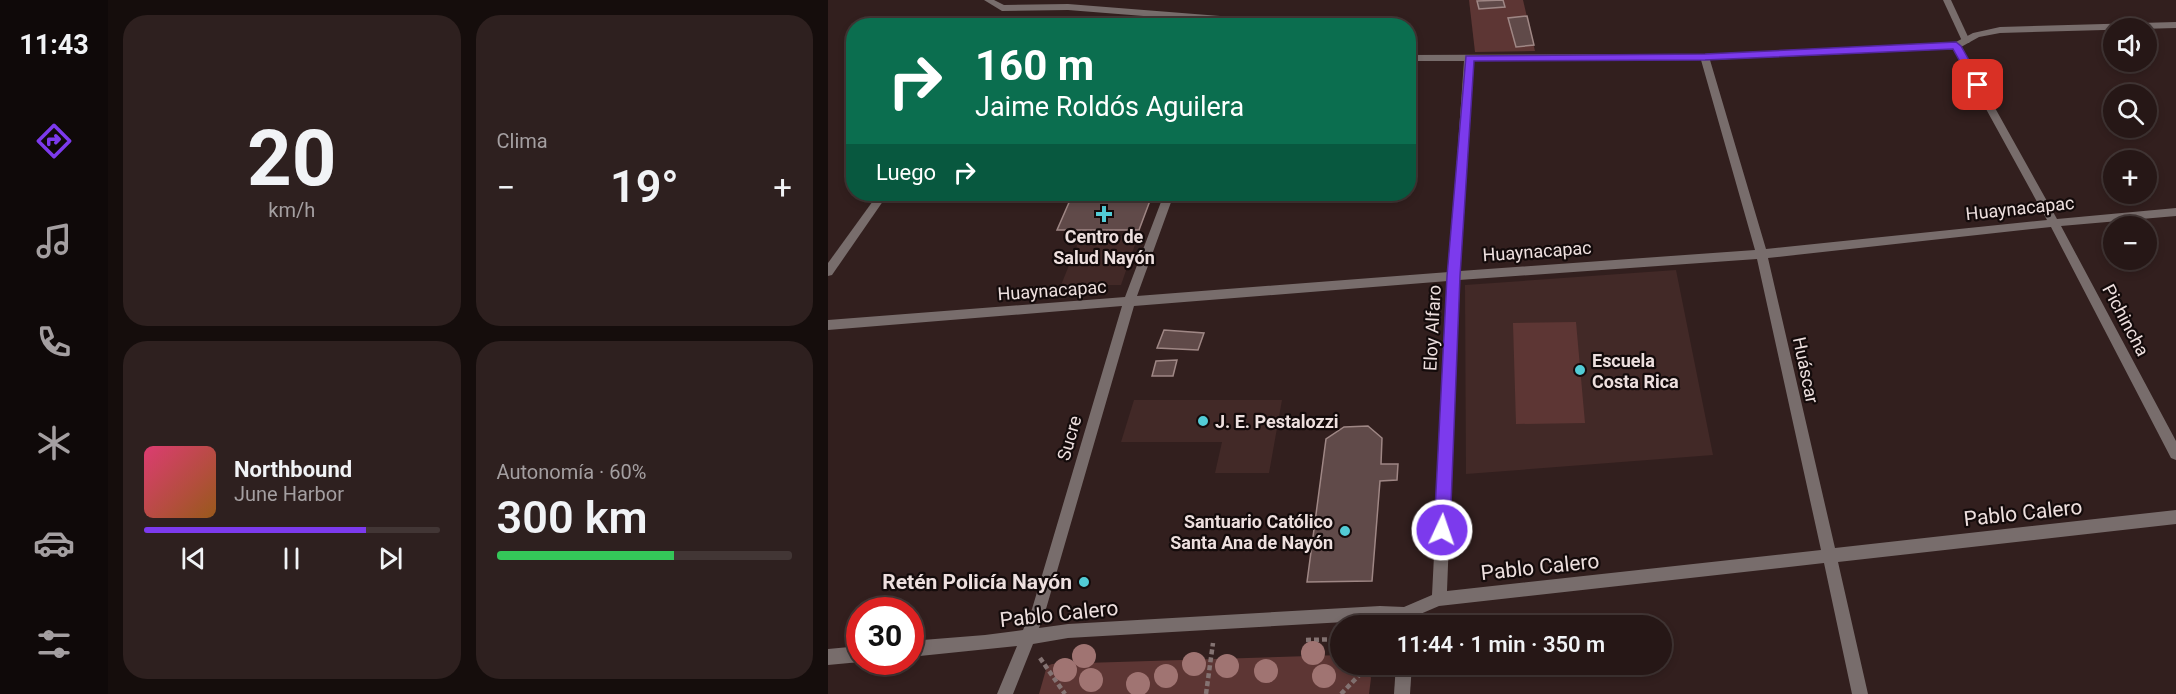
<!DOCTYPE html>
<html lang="es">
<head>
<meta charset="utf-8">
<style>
  :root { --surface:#261716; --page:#2e201f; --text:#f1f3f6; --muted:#a49fa1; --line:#423635; --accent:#7c3aed }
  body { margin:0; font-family:Roboto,sans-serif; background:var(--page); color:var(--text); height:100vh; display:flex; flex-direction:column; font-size:22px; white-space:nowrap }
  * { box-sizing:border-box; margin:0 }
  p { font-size:20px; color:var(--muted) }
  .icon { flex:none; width:33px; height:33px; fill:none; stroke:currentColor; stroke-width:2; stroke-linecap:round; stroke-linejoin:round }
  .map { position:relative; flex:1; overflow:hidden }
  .details { display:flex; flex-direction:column; gap:15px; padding:15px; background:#150d0c; width:720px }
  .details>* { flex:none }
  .top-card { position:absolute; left:18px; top:18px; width:570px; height:183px; border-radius:24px; box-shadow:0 3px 9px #0003,0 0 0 2px var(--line); background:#0b6e4f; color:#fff; overflow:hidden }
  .controls { position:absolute; left:1275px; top:18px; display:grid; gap:12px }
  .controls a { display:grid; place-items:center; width:54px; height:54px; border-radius:50%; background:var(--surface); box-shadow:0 3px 9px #0003,0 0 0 2px var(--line); font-size:30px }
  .speed { position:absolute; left:18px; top:597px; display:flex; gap:12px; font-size:30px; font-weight:700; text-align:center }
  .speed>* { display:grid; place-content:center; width:78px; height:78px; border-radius:50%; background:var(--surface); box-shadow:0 3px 9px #0003,0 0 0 2px var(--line); line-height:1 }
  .speed .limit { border:9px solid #d22; background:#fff; color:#111 }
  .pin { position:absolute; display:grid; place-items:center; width:51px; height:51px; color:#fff; margin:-26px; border-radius:12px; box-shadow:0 3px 9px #0006 }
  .me { position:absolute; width:66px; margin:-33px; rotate:3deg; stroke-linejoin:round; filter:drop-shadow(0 0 4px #0008) }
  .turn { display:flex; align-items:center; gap:21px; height:126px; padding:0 30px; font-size:27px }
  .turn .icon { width:78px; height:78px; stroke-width:2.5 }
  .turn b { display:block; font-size:42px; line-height:51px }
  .then { display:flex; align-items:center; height:57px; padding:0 30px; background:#0003; gap:12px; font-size:22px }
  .big { font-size:45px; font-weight:600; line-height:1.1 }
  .details .widget { flex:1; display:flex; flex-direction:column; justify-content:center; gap:9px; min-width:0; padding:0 21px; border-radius:24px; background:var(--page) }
  .details .dial { align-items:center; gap:0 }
  .dial b { font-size:78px; line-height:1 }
  .song { display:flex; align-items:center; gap:18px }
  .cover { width:72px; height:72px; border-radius:9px; background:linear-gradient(135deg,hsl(340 70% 55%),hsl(30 70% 35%)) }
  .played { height:6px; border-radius:3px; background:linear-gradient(90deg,var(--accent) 75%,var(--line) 75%) }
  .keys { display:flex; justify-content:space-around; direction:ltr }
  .heat { display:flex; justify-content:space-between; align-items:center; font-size:33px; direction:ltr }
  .charge { height:9px; border-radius:4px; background:linear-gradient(90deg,#34c759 60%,var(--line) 0) }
  .details .tiles { flex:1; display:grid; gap:15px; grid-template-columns:repeat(2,1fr) }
  .trip { position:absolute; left:502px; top:615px; width:342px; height:60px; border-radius:30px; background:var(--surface); box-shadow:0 3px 9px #0003,0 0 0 2px var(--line); font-weight:600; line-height:60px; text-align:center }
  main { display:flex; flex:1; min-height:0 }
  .tab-bar { display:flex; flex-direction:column; width:108px; justify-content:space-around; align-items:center; background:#0f0909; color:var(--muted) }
  .tab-bar .icon { width:42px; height:42px }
  .tab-bar .active { color:var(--accent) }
  .tab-bar b { font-size:27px; color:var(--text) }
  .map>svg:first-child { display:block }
  .built { fill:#422927 }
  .green { fill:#5d3634 }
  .building { fill:#604a49; stroke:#9f8785; stroke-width:1.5 }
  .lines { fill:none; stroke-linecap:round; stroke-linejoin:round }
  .path { stroke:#847372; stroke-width:4.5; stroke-dasharray:5 3; stroke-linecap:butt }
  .lane { fill:#786d6c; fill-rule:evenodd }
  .street { fill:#786d6c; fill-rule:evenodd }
  .tree { fill:#a07472 }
  .route { fill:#7c3aed; stroke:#51269a; stroke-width:1.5 }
  .poi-dot { fill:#52ccd6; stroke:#140b0b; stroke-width:2 }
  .labels { text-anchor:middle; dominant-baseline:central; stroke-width:4.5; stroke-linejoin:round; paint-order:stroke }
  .street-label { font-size:18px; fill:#eddfde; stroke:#140b0b }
  .poi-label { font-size:18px; font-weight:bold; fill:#eddfde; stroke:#140b0b; text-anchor:start }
  .near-street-label { font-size:21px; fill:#eddfde; stroke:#140b0b }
  .near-poi-label { font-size:21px; font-weight:bold; fill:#eddfde; stroke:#140b0b; text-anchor:end }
</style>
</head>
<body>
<main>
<nav class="tab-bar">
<b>11:43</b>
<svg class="icon active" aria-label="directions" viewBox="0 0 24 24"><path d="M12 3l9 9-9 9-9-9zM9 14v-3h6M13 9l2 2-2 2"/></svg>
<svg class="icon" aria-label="music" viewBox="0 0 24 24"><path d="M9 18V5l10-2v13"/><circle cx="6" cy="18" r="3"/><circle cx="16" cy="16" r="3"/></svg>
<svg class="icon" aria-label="phone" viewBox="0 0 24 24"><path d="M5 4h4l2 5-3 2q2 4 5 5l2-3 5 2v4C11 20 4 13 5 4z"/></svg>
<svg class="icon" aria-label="climate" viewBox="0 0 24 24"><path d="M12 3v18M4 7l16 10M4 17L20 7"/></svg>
<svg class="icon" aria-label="car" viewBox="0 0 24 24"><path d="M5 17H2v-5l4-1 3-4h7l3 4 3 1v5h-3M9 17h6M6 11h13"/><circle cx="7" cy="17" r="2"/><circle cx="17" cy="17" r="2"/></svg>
<svg class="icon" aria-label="filters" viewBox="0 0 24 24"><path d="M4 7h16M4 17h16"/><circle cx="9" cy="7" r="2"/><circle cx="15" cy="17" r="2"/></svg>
</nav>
<section class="details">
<div class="tiles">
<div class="widget dial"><b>20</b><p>km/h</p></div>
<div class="widget"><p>Clima</p>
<div class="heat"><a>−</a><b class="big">19°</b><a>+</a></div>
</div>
<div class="widget">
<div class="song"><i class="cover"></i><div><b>Northbound</b><p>June Harbor</p></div></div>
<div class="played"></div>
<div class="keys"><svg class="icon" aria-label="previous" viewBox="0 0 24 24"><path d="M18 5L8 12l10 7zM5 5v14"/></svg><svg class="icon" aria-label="pause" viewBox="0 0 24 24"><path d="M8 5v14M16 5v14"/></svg><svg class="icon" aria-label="next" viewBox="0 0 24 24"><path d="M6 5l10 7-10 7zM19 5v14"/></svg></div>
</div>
<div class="widget"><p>Autonomía · 60%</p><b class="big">300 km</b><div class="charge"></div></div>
</div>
</section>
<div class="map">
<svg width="1348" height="694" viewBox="0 0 1348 694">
  <rect width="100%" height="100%" fill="#321f1e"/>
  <!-- built -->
  <g class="built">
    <path d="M253,236H310L293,285H233Z"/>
    <path d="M848,270L885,455L638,474L637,285Z"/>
    <path d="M306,400H454L441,473H387L394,442H293Z"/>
  </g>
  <!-- green -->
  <g class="green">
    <path d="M641,0H695L707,51L647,52Z"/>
    <path d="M748,322L757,423L688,424L685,323Z"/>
    <path d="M513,655V664L539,665L543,678L541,694H211L219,666L224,664Z"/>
  </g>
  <!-- building -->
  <g class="building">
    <path d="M675,0L677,7L651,9L649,1Z"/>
    <path d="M699,16L706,45L688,47L680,18Z"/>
    <path d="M243,198H323L311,230H229Z"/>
    <path d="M336,330L376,333L370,350L329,348Z"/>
    <path d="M349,360L345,376H324L328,361Z"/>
    <path d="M540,426L554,438L553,464H570L569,480L552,481L544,581L479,582L498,439L516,427Z"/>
  </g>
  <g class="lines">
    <!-- path -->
    <g class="path">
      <path d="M478,640L513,639"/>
      <path d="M212,658L237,694"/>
      <path d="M378,694L385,643"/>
      <path d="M513,694L542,664"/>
    </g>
    <!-- lane -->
    <path class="lane" d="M1115,0H1123L1142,41L1141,43H1135L1134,41Z"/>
    <!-- street -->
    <g class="street">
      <path d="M156,0H166L176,5L240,4L392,16L416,26H402L391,22L240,10L174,11Z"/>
      <path d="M1348,22V28L1172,33L1151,37L1133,47L1229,219L1348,208V216L1233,226L1348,441V460L1343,458L1223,227L940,258L1007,548L1348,510V524L1010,562L1040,694H1024L996,563L611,606L576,621L552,620L240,638L205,644L185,694H169L189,646L82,657V641L157,635L195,630L204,609L294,306L0,330V320L297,297L336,194H346L309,296L621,272L636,61H580V55L877,54L1126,43L1145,33L1172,27ZM1125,49L1219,220L938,249L882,60ZM873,60L927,250L632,271L645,61ZM929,259L993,550L619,591L631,280ZM620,281L604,595L576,607L552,606L240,624L211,628L218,609L306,306Z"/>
      <path d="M50,194H60L4,275L0,276V263Z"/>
      <path d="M32,646V662L0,665V649Z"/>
      <path d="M568,664H584L582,694H566Z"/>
    </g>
  </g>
  <!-- trees -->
  <g class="tree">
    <circle cx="485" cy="653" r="12"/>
    <circle cx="256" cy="656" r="12"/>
    <circle cx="366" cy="664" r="12"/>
    <circle cx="399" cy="666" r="12"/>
    <circle cx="237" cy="670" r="12"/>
    <circle cx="438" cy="671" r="12"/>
    <circle cx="338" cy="676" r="12"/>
    <circle cx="496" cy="676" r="12"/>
    <circle cx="263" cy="680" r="12"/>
    <circle cx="310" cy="684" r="12"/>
  </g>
  <!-- route -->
  <path class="route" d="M1128,42L1133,46L1155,85L1153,87H1146L1125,49L877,60L646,61L632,276L622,530L619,536L614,538L608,536L606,530L619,276L638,56L877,54Z"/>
  <!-- markers -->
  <g class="poi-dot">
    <path d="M273 205h6v6h6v6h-6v6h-6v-6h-6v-6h6z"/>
    <circle cx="752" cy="370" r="6"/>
    <circle cx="375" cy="421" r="6"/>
    <circle cx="517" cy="531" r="6"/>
    <circle cx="256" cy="582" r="6"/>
  </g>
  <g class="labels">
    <!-- street labels -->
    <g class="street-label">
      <text transform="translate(1192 208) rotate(-6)">Huaynacapac</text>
      <text transform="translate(709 251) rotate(-4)">Huaynacapac</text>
      <text transform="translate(224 290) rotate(-4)">Huaynacapac</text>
      <text transform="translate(1298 320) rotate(62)">Pichincha</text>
      <text transform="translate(604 328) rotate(-87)">Eloy Alfaro</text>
      <text transform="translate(978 370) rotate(78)">Huáscar</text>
      <text transform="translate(241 438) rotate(-74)">Sucre</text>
    </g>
    <!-- poi labels -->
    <g class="poi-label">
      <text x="276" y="236" text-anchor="middle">Centro de<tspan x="276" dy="21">Salud Nayón</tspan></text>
      <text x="764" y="360">Escuela<tspan x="764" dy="21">Costa Rica</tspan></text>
      <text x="387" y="421">J. E. Pestalozzi</text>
      <text x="505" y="521" text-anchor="end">Santuario Católico<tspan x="505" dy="21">Santa Ana de Nayón</tspan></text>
    </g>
    <!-- near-street labels -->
    <g class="near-street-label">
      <text transform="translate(1195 513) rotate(-6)">Pablo Calero</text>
      <text transform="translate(712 567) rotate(-6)">Pablo Calero</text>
      <text transform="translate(231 614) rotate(-6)">Pablo Calero</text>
    </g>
    <!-- near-poi labels -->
    <g class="near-poi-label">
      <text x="244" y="582">Retén Policía Nayón</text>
    </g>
  </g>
</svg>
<div class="controls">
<a><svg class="icon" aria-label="sound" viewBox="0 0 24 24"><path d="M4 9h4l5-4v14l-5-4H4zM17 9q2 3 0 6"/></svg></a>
<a><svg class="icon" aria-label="search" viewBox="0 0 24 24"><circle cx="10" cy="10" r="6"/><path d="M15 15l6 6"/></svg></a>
<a>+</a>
<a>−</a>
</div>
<div class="speed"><div class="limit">30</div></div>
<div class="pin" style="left:1150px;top:85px;background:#d93025"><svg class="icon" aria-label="arrive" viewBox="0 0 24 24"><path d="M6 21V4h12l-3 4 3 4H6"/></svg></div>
<svg class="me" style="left:614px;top:530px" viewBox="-20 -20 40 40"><circle r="17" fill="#7c3aed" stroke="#fff" stroke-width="3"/><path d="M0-11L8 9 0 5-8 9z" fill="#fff"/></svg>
<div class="trip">11:44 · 1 min · 350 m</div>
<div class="top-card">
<div class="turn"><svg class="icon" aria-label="right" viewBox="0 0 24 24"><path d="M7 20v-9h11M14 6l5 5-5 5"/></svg><div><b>160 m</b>Jaime Roldós Aguilera</div></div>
<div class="then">Luego<svg class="icon" aria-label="right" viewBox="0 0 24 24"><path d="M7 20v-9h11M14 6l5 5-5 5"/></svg></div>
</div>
</div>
</main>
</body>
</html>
